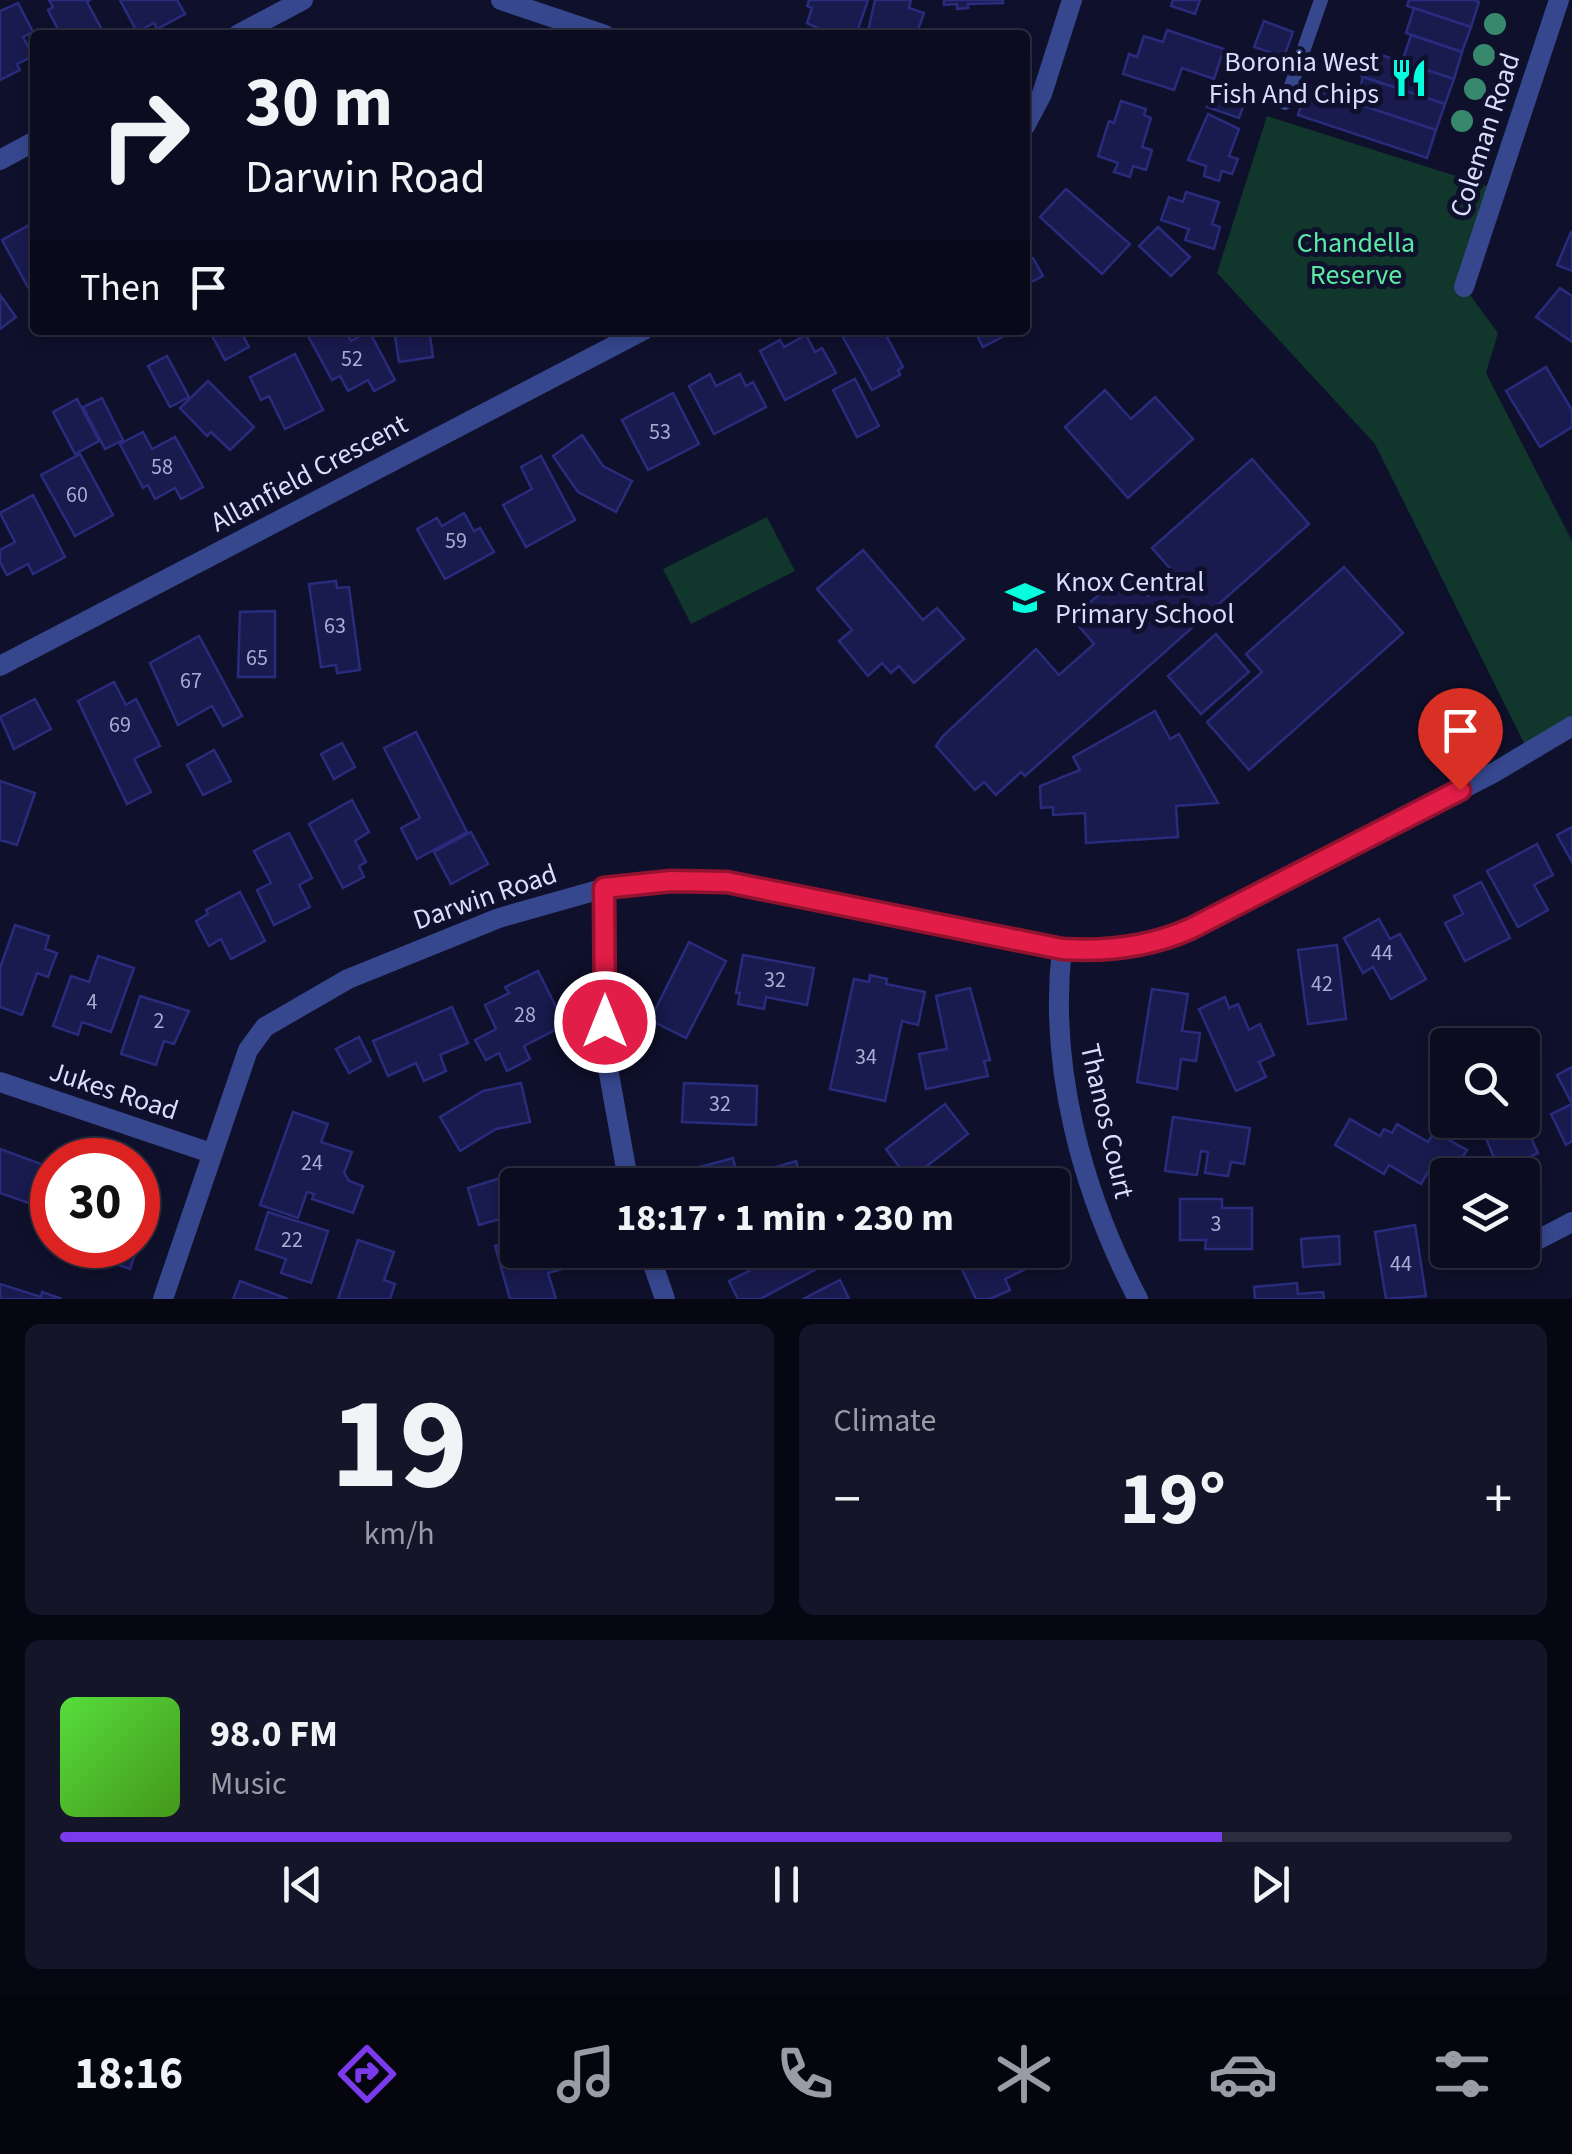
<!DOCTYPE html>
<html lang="en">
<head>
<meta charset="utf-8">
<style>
  :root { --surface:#0b0c20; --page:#141529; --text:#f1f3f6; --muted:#9a9ba5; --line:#2b2c3e; --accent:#7c3aed }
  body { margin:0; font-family:"Source Sans 3",sans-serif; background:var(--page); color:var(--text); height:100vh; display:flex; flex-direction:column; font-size:38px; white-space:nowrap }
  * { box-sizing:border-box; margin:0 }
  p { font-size:32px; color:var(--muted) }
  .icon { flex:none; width:55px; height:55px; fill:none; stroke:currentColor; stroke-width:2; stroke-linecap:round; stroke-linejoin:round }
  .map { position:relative; height:1299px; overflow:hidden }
  .drawer { display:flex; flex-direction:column; gap:25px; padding:25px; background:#060712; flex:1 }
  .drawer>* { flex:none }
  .top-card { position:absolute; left:30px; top:30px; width:1000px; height:305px; border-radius:10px; box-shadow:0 5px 15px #0003,0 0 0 2px var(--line); background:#0b0c20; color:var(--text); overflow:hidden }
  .tools { position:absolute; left:1430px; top:1028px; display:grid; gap:20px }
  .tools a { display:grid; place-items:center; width:110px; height:110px; border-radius:10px; background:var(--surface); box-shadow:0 5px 15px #0003,0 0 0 2px var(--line); font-size:50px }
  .speed { position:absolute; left:30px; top:1138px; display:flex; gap:20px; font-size:50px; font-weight:700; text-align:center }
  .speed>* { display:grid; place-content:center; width:130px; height:130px; border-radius:50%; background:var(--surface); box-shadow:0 5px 15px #0003,0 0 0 2px var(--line); line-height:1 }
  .speed .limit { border:15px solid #d22; background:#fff; color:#111 }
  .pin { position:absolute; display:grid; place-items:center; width:85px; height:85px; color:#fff; margin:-102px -42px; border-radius:50% 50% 50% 0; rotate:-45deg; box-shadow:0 0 10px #0007 }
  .pin .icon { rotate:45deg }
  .me { position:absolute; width:110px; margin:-55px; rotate:0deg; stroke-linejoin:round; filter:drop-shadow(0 0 8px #0008) }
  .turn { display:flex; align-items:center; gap:35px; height:210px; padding:0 50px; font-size:45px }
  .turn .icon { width:130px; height:130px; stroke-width:2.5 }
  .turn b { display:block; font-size:70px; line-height:85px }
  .then { display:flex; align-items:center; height:95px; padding:0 50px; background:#0003; gap:20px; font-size:38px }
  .big { font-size:75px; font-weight:700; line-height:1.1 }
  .drawer .widget { flex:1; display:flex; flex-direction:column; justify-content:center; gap:15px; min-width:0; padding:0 35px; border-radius:15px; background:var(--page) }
  .drawer .dial { align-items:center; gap:0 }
  .dial b { font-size:130px; line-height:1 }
  .song { display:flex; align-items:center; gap:30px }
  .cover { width:120px; height:120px; border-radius:15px; background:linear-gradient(135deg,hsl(110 70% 55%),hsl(100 70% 35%)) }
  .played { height:10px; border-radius:5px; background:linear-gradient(90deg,var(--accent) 80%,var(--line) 80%) }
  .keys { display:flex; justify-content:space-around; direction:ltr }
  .heat { display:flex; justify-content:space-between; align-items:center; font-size:55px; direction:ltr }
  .drawer .tiles { flex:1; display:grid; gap:25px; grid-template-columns:1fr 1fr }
  .widget:last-child { grid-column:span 2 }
  .trip { position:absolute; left:500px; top:1168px; width:570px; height:100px; border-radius:10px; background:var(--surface); box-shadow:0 5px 15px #0003,0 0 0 2px var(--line); font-weight:700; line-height:100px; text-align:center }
  .menu { display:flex; height:160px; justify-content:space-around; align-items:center; background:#04050d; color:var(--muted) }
  .menu .icon { width:70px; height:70px }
  .menu .selected { color:var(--accent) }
  .menu b { font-size:45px; color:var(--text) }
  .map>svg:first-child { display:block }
  .green { fill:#11362c }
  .building { fill:#191a4e; stroke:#292c7c; stroke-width:2.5 }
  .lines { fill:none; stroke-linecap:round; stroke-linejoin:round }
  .lane { stroke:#36478e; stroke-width:14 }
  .street { stroke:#36478e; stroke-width:20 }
  .tree { fill:#38886e }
  .route-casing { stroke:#92132f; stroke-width:25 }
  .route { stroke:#e11d48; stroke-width:18 }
  .labels { text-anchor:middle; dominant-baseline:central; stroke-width:10; stroke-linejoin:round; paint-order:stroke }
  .number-label { font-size:22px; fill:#a9acd3 }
  .poi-label { font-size:28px; fill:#d9ddff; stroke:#0f102b; text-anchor:end }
  .street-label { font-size:28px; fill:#d9ddff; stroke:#0f102b }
  .park-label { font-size:28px; fill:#5aeaa5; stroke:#0f102b }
</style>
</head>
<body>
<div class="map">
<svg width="1572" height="1299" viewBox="0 0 1572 1299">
  <rect width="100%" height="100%" fill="#0f102b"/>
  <!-- green -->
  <g class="green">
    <path d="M1267,116L1497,189L1464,287L1498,333L1486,373L1572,541V726L1529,753L1375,444L1217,273Z"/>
    <path d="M767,517L795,571L691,624L663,569Z"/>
  </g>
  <!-- building -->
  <g class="building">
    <path d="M49,0H90L87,2L101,28L88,35H61L48,10L53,7Z"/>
    <path d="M120,0H177L185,14L157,29L154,23L137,32Z"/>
    <path d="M809,0H868L856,35H832L807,23L812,8L807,6Z"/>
    <path d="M875,0H911L909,8L924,13L916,35H861L863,29L868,31Z"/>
    <path d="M944,0H1003V3L968,4V8L957,9V4L944,5Z"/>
    <path d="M1173,0H1172H1200L1195,14L1171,6Z"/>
    <path d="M1409,0H1474L1479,2L1471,27L1407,6Z"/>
    <path d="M18,3L33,32L23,37L33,56L17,64L20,70L0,80V11Z"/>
    <path d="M1414,8L1471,27L1462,52L1406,33Z"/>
    <path d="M1264,21L1293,32L1284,57L1254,47Z"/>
    <path d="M1167,30L1224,49L1214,79L1182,68L1174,90L1123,74L1129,54L1137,57L1144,36L1163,42Z"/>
    <path d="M1411,35L1462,52L1454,79L1402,62Z"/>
    <path d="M1369,51L1454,79L1445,104L1361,76Z"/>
    <path d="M1363,77L1445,104L1436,130L1355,103Z"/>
    <path d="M1215,85L1247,96L1239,118L1207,107Z"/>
    <path d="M1307,87L1436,130L1427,158L1298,115Z"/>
    <path d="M1121,101L1146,109L1144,115L1151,118L1142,147L1152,150L1146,170L1133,166L1130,177L1114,172L1118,163L1098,156L1109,121L1114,123Z"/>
    <path d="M1208,114L1239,129L1229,156L1238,159L1232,174L1222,171L1219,181L1204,176L1206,166L1188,160Z"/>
    <path d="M1066,189L1130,244L1102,274L1040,217Z"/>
    <path d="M1186,192L1219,202L1212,224L1220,227L1214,249L1185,240L1189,229L1161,220L1169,197L1183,202Z"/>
    <path d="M29,225L35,230V300L2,240Z"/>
    <path d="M1158,227L1190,257L1171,276L1139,246Z"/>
    <path d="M1571,232H1572V271L1557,265Z"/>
    <path d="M1033,258L1043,276L1025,285V259Z"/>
    <path d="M1560,288L1572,296V342L1536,317Z"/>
    <path d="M0,295L16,317L0,329Z"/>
    <path d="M209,330H240L249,347L225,360Z"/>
    <path d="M315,330H345L351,341L369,331L395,380L374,391L368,380L348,391L340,376L332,380L307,334Z"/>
    <path d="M394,330H435L436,335L430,336L433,357L399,362Z"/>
    <path d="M839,330H900L887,337L903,367L898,370L900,375L872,390Z"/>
    <path d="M974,330H1001L1004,336L983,347Z"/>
    <path d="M806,335L815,352L822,348L836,373L785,400L760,351L780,340L784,347Z"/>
    <path d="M295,354L323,410L285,429L269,396L261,400L250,377Z"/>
    <path d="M167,356L189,397L170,407L148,366Z"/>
    <path d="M1546,367L1572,410V427L1540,447L1506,391Z"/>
    <path d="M710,374L716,386L740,374L746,386L753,382L766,407L714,434L689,386Z"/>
    <path d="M855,379L879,426L857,437L833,390Z"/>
    <path d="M208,381L254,427L230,450L211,432L207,436L180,408Z"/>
    <path d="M1105,390L1131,419L1155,397L1193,439L1128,498L1065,427Z"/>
    <path d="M673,393L699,444L648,470L622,420Z"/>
    <path d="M102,398L123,440L105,449L83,407Z"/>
    <path d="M77,399L99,441L75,454L53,412Z"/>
    <path d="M143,432L152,449L175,437L203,487L181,499L175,488L155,499L148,485L143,488L120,444Z"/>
    <path d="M582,435L603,466L632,481L616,512L578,492L553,456Z"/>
    <path d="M80,454L113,515L75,536L41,475Z"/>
    <path d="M541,456L575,520L526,547L503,505L532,489L521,467Z"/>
    <path d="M1252,459L1309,524L1025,776L1021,772L996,795L984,782L975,790L936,746L943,736L1036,649L1059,675L1094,644L1072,618L1126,571L1148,596L1173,572L1152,548Z"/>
    <path d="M33,495L65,557L33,574L28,564L7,575L0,562V550L15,542L0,513Z"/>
    <path d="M464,513L474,531L480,528L494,552L445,579L417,529L437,518L442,526Z"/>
    <path d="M863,550L923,620L937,608L964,639L914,683L899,666L891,673L882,663L868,676L839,641L852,630L817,589Z"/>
    <path d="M1344,567L1403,633L1249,770L1207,722L1262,672L1246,654Z"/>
    <path d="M336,581L337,588L349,587L360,670L337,673L336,665L321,667L309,584Z"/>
    <path d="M275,611V677H238L240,612Z"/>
    <path d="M1216,634L1249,672L1201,714L1168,676Z"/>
    <path d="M199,636L242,716L223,726L212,706L178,725L150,663Z"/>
    <path d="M114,682L126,705L136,699L160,746L134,759L151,792L127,804L78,701Z"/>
    <path d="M35,699L51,729L14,749L0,717Z"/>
    <path d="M1155,711L1170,739L1179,734L1218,803L1176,806L1178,837L1086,843L1085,813L1053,815V807L1041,808L1040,786L1080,770L1073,757Z"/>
    <path d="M416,732L467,832L417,859L401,828L420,818L384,748Z"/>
    <path d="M342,743L355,767L334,779L321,754Z"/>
    <path d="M214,750L231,781L203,795L187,765Z"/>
    <path d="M0,781L35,793L17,845L0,840Z"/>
    <path d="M352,800L369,832L355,841L366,862L359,866L364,877L343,888L309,824Z"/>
    <path d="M1572,827V862L1557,835Z"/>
    <path d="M471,832L488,864L451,884L434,852Z"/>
    <path d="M289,833L312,878L299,885L310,907L274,925L257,890L271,883L254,851Z"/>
    <path d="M1537,844L1553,875L1534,885L1548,910L1518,927L1487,871Z"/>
    <path d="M1481,882L1510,938L1465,961L1445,923L1463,914L1454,896Z"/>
    <path d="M240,892L265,941L231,959L221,939L209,946L196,921L208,914L206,910Z"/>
    <path d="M1379,919L1390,939L1400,934L1426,979L1391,999L1373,967L1363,973L1344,938Z"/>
    <path d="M15,925L49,936L45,949L57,953L48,977L37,973L22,1015L0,1007V968Z"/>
    <path d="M689,942L726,961L686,1038L650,1020Z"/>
    <path d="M1337,945L1346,1019L1308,1024L1298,950Z"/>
    <path d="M743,955L814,968L807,1005L766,997L764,1009L738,1004L740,993H736Z"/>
    <path d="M98,956L134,968L111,1032L82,1022L78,1035L53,1026L71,976L89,982Z"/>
    <path d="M538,971L565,1025L524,1046L530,1059L507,1071L499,1053L486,1060L475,1040L496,1029L485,1005L509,993L505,987Z"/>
    <path d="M870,975L887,979L886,984L925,992L918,1025L902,1021L885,1101L830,1089L854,979L869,982Z"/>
    <path d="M970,988L990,1060L984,1061L988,1076L926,1089L919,1054L947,1049L936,996Z"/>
    <path d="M1152,989L1188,994L1182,1031L1200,1033L1196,1061L1181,1059L1177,1089L1137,1082Z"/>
    <path d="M140,996L189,1011L174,1044L164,1041L156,1065L121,1054Z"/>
    <path d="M1225,997L1229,1008L1238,1004L1249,1030L1260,1024L1274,1055L1259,1062L1266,1077L1236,1091L1199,1009Z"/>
    <path d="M452,1007L468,1043L440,1055L446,1071L424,1081L416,1063L388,1076L373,1041Z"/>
    <path d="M359,1037L371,1061L349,1073L336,1049Z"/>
    <path d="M1572,1067V1141L1566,1145L1551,1114L1572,1104L1557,1075Z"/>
    <path d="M521,1083L530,1122L496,1129L460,1151L440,1117L483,1091Z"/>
    <path d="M684,1083L757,1086L756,1125L682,1122Z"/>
    <path d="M945,1104L968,1134L909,1180L886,1149Z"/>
    <path d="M293,1112L328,1124L321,1142L352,1152L344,1173L349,1181L363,1186L353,1213L312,1199L314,1194L307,1192L298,1218L260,1205Z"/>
    <path d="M1173,1117L1250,1128L1244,1164L1231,1162L1228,1176L1205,1173L1208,1152L1201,1151L1197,1175L1165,1171Z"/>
    <path d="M1522,1118L1538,1153L1499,1170L1479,1121L1468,1126L1465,1120Z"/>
    <path d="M1350,1119L1380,1136L1384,1129L1392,1133L1397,1124L1428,1142L1434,1132L1467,1150L1452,1175H1448L1447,1183L1428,1172L1421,1184L1389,1165L1384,1174L1335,1145Z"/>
    <path d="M0,1149L52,1168V1211L0,1193Z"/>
    <path d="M733,1158L738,1178L796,1161L803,1185H705L700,1167Z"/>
    <path d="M517,1173L521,1185H518V1228L513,1215L479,1225L468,1188Z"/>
    <path d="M138,1196L153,1202L130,1269L96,1257L100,1245H138Z"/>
    <path d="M1180,1199H1222V1208H1252V1249H1205L1206,1240H1180Z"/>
    <path d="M268,1212L328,1231L311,1283L281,1273L286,1259L256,1249Z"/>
    <path d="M1415,1225L1426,1296L1386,1299L1375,1232Z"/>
    <path d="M1339,1236L1340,1264L1303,1267L1301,1239Z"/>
    <path d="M358,1240L394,1252L384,1280L395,1284L390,1299H338Z"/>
    <path d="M518,1240V1250H568L573,1266L548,1273L556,1299H510L495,1246Z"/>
    <path d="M738,1250H816L824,1265L760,1299H738L729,1281L749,1271Z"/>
    <path d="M982,1250H1029L1031,1256L1026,1259L1030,1267L1005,1279L1010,1290L990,1299H976L958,1261Z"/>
    <path d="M840,1280L849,1299H803Z"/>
    <path d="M240,1281L288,1299H233Z"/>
    <path d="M1297,1283L1298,1294L1323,1292L1324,1299H1255L1254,1287Z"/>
    <path d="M0,1284L41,1297L42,1292L62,1299H0Z"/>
  </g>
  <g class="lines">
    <!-- lane -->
    <path class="lane" d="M1285,103L1321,0"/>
    <!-- street -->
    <g class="street">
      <path d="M501,0L605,35"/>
      <path d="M237,35L303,0"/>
      <path d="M1025,126L1042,94L1072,0"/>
      <path d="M0,160L35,141"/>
      <path d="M1464,287L1559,0"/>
      <path d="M0,666L644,330"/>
      <path d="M605,888L606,1057L629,1185"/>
      <path d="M1062,949C1048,1068 1083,1194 1138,1299"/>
      <path d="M0,1082L211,1153"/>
      <path d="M1522,1248L1572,1222"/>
      <path d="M648,1250L665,1299"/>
      <path d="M163,1299L248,1050L265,1027L348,979L499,918L605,888L671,881L727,882L1062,949L1137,946L1166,939L1215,917L1495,772L1572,726"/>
    </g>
  </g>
  <!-- trees -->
  <g class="tree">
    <circle cx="1495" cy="24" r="11"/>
    <circle cx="1484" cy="55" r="11"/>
    <circle cx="1475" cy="89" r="11"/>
    <circle cx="1462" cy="121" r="11"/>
  </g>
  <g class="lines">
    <!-- route casing -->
    <g class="route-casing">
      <path id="route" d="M605,1022L604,888L671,881L727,882L1062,949C1107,952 1149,947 1190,929L1460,790"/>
    </g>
    <!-- route -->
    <use href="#route" class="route"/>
  </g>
  <!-- icons -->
  <defs>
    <g id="restaurant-bare" transform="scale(3)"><path d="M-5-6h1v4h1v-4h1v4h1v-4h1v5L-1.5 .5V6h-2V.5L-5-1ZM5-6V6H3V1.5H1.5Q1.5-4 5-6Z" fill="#05ffde" stroke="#0f102b" stroke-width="2.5" paint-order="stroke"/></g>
    <g id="school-bare" transform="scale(3)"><path d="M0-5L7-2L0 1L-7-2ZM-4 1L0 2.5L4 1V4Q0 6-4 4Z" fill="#05ffde" stroke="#0f102b" stroke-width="2.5" paint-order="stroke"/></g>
  </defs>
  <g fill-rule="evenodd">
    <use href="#restaurant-bare" x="1409" y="78"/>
    <use href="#school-bare" x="1025" y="598"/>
  </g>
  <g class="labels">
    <!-- number labels -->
    <g class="number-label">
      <text x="352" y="359">52</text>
      <text x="660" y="432">53</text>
      <text x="162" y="467">58</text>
      <text x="77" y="495">60</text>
      <text x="456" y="541">59</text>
      <text x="335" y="626">63</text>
      <text x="257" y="658">65</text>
      <text x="191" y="681">67</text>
      <text x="120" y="725">69</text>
      <text x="1382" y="953">44</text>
      <text x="775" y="980">32</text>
      <text x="1322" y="984">42</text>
      <text x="92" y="1002">4</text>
      <text x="525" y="1015">28</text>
      <text x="159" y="1021">2</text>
      <text x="866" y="1057">34</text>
      <text x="720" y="1104">32</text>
      <text x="312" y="1163">24</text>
      <text x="1216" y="1224">3</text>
      <text x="292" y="1240">22</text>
      <text x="1401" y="1264">44</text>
    </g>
    <!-- poi labels -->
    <g class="poi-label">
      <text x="1379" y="62">Boronia West<tspan x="1379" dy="32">Fish And Chips</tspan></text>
      <text x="1055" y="582" text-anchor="start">Knox Central<tspan x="1055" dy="32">Primary School</tspan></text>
    </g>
    <!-- street labels -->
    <g class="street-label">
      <text transform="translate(1485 135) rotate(-72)">Coleman Road</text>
      <text transform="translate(309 473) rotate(-28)">Allanfield Crescent</text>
      <text transform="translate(485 897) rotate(-19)">Darwin Road</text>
      <text transform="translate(114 1091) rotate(18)">Jukes Road</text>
      <text transform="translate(1107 1121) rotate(77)">Thanos Court</text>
    </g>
    <!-- park labels -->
    <g class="park-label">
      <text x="1356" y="243">Chandella<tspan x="1356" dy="32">Reserve</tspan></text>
    </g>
  </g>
</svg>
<div class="tools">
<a><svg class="icon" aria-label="search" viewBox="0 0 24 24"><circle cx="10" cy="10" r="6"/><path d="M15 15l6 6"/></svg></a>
<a><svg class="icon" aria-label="layers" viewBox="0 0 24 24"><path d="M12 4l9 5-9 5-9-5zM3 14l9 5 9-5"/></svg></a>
</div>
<div class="speed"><div class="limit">30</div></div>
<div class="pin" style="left:1460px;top:790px;background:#d93025"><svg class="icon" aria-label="arrive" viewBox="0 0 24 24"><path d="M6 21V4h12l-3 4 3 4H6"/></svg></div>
<svg class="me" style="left:605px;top:1022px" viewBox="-20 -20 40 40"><circle r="17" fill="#e11d48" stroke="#fff" stroke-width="3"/><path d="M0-11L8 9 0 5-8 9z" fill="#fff"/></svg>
<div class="trip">18:17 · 1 min · 230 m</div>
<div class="top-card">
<div class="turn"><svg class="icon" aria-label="right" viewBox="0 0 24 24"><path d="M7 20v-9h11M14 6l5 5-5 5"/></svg><div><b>30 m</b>Darwin Road</div></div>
<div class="then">Then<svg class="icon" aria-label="arrive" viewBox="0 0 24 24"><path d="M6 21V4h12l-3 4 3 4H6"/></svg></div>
</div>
</div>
<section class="drawer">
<div class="tiles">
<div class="widget dial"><b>19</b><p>km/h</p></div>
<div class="widget"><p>Climate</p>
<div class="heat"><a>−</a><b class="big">19°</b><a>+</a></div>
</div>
<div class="widget">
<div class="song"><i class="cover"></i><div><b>98.0 FM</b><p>Music</p></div></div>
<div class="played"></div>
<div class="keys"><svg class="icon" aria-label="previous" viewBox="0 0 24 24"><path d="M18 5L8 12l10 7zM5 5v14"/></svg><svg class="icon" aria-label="pause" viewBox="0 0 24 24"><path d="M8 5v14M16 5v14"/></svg><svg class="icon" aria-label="next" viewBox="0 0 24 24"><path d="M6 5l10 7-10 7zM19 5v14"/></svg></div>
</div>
</div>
</section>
<nav class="menu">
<b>18:16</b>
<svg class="icon selected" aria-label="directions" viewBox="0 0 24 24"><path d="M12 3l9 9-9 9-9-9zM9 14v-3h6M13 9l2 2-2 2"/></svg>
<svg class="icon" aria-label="music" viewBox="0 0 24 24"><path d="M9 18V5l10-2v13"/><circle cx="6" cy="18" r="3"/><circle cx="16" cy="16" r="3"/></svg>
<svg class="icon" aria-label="phone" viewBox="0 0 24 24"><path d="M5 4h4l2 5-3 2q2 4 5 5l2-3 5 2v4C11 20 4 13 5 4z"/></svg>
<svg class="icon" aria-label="climate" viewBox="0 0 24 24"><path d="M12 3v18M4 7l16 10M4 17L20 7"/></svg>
<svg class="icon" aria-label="car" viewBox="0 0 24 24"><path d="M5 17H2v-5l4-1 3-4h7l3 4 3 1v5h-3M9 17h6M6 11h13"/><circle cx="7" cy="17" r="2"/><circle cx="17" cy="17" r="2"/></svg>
<svg class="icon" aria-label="filters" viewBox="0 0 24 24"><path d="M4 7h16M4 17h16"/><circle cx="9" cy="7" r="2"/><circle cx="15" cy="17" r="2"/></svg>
</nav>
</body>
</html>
